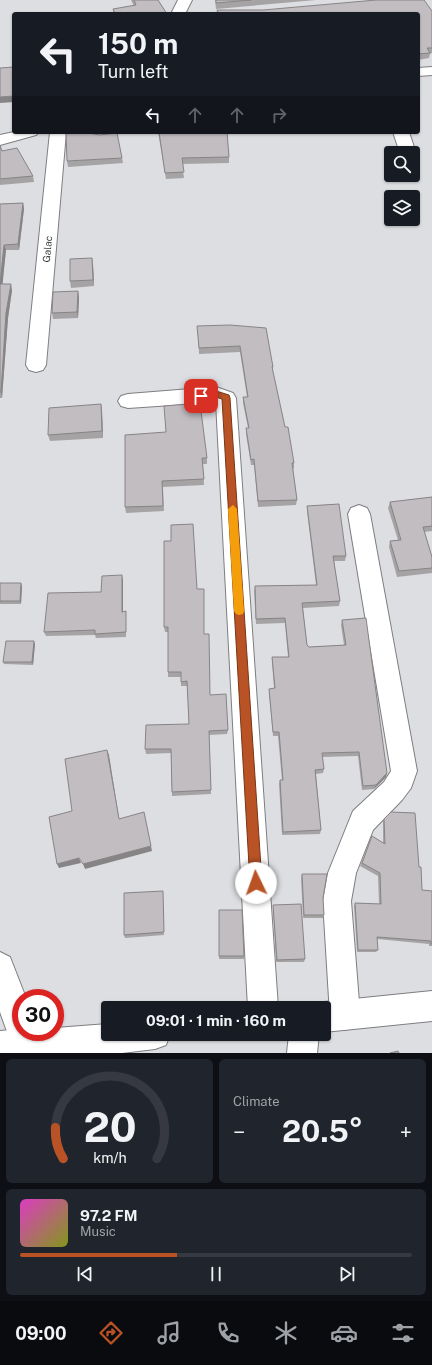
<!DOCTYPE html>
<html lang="en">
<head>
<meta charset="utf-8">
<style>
  :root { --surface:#171b24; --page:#20242c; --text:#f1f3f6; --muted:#9ea1a6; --line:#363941; --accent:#b95325 }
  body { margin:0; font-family:"Public Sans",sans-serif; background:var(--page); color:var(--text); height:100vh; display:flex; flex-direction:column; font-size:15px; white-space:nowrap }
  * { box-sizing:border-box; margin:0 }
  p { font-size:13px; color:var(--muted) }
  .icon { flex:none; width:22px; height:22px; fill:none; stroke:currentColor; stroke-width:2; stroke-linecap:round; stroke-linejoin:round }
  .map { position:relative; height:1053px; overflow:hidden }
  .details { display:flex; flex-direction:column; gap:6px; padding:6px; background:#0d0f14; flex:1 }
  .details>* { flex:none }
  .banner { position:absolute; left:12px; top:12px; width:408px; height:122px; border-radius:4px; box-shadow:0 1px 3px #0004; background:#171b24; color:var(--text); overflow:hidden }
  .tools { position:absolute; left:384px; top:146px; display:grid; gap:8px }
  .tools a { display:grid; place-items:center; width:36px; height:36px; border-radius:4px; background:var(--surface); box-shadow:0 1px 3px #0004; font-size:20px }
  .speed { position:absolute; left:12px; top:989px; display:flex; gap:8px; font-size:20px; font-weight:700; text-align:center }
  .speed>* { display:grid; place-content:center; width:52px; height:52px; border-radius:50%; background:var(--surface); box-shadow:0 1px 3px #0004; line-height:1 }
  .speed .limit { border:6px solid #d22; background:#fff; color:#111 }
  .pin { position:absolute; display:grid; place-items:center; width:34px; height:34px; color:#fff; margin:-17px; border-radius:8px; box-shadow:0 2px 6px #0006 }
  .me { position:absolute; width:44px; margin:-22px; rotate:357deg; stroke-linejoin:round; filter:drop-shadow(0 0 3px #0008) }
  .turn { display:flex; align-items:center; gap:14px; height:84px; padding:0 20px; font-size:18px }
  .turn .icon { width:52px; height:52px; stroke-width:2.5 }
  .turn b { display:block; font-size:28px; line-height:34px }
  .lanes { display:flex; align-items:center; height:38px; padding:0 20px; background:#0003; justify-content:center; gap:20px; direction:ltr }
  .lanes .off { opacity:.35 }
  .big { font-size:30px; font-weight:700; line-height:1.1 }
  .details .card { flex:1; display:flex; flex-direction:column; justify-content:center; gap:6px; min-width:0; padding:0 14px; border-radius:6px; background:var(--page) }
  .details .dial { align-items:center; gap:0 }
  .dial svg { height:104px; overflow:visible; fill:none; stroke:var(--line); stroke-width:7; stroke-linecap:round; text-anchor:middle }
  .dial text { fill:var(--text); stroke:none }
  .song { display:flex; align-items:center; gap:12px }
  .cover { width:48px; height:48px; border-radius:6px; background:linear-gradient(135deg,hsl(310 70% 55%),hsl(70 70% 35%)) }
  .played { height:4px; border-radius:2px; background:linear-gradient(90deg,var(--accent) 40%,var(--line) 40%) }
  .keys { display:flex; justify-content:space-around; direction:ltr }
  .heat { display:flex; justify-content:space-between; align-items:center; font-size:22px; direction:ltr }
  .details .tiles { flex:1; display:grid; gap:6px; grid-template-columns:1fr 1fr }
  .card:last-child { grid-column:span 2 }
  .trip { position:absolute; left:101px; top:1001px; width:230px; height:40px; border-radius:4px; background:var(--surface); box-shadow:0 1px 3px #0004; font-weight:700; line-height:40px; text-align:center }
  .tabs { display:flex; height:64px; justify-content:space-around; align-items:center; background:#090b0e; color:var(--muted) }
  .tabs .icon { width:28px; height:28px }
  .tabs .active { color:var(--accent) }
  .tabs b { font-size:18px; color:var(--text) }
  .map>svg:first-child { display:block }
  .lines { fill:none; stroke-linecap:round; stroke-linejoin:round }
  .minor-casing { stroke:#7d7e81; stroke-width:2 }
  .tertiary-casing { stroke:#7d7e81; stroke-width:2 }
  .secondary-casing { stroke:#7d7e81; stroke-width:2 }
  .minor { fill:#fff; fill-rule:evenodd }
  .tertiary { fill:#fff; fill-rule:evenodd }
  .secondary { fill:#fff; fill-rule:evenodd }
  .wall { fill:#a6a3a5 }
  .shaded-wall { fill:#878486 }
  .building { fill:#c1bdc0; stroke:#878486 }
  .route { fill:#b95325; stroke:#783618 }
  .slow { fill:#f59e0b }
  .labels { text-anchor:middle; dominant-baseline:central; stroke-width:4; stroke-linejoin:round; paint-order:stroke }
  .far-street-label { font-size:10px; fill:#363738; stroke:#fff }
</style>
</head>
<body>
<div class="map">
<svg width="432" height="1053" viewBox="0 0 432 1053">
  <rect width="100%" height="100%" fill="#dddee1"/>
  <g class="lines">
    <!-- minor casing -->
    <g class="minor-casing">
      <g id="minor">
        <path d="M178,0H192L185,14H171Z"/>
        <path d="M50,132H66L46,365L43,370L36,372L29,370L26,365Z"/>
        <path d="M393,132H409L416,153L414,156L413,153H400Z"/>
        <path d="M216,387L233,393L236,398L278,1008H248L216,402L128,408L121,406L118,401L121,396L128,394Z"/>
        <path d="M359,505L367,508L370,514L417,771L411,788L402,800L373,830L356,873L351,901L360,1015L356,1026L345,1030L334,1026L330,1015L323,901L328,873L353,811L384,782L391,771L348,514L351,508Z"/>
        <path d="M0,952L10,957L26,998H21V1032H35L32,1040L21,1044L10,1040L0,1012Z"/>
        <path d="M289,1034H319L317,1053H287Z"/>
      </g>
    </g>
    <!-- tertiary casing -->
    <g class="tertiary-casing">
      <g id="tertiary">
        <path d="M432,67V75L418,76V68Z"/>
        <path d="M14,132H39L36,135L0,145V135Z"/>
      </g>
    </g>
    <!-- secondary casing -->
    <g class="secondary-casing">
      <g id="secondary">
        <path d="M432,991V1021L324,1032V1008H313L324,1002Z"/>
        <path d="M108,1024V1034H170L166,1045L155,1049L122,1053H0V1031L21,1029V1032H55V1028Z"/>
      </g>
    </g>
    <!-- minor -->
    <use href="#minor" class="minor"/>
    <!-- tertiary -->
    <use href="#tertiary" class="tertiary"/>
    <!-- secondary -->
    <use href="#secondary" class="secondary"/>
  </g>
  <!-- wall -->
  <g class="wall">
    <path d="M131,0H158L167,14H114L113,9L134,6Z"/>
    <path d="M215,0H316L216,9Z"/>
    <path d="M217,10L432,11V53L430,54L429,58L418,60V14H217Z"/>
    <path d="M158,132H227L229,157V163L182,164L184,178L166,179Z"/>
    <path d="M340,132H380V134H341Z"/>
    <path d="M0,145L2,151L33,176L34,182L0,185Z"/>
    <path d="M122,158L123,163L68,167L67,161Z"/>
    <path d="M23,203L24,209L19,250H6L2,284L12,290L8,318L2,398H0V204Z"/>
    <path d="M92,258L93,264L94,286L71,288L70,281Z"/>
    <path d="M78,291L79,298L78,318L53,319L52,313Z"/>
    <path d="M230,325L273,367V373L285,427L294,463V468L293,469L297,500L296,505L258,507L254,465H251L246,434V428H248L243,403V397H247L240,352L199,354L198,333Z"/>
    <path d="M101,404L102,411L103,438L50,441L48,435Z"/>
    <path d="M125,435L207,458V464H203L204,485L163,487L164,511L126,513L125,507Z"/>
    <path d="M432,497V531L424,532L432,557V573L397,577L389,547L390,541L398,540L388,508L390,502Z"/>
    <path d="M307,506L346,556L345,561H334L340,601L339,606L303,608L307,645L309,647L344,645L341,625L342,620L387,773L386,777L374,789L362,790L358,756L322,757L324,769L323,773L316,774L321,830L320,834L282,835L279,784L280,780H282L278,736H273L269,693V689L274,688L272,662V657H288L285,623L256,624L254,591L255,586L316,585L307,511Z"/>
    <path d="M123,580V612L126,616V637L96,638L95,635L46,636L44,632L101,592Z"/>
    <path d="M0,583L22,586L21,604H0Z"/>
    <path d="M197,589L204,634L210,695L228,730L227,734L209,735L211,794L172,796L171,753L146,754L145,749L189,724L187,686H181V677H168V632H165L164,627Z"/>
    <path d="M35,644L33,665L4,664L3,662Z"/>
    <path d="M384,819L419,867L422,890L432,891V946H429V944L377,939L378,950L376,952H357L354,906L355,903L379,904L378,876L360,866L371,840L383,843V822Z"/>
    <path d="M302,874L323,898L324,915L323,918H303L301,878Z"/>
    <path d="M163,891V894L164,935L125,938L124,935Z"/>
    <path d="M273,905L305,959L304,962H276L273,908Z"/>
    <path d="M219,910L244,956V959H219Z"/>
  </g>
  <!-- shaded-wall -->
  <g class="shaded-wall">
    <path d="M14,96V102L0,103V97Z"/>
    <path d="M23,203L24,209L19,250L18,244Z"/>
    <path d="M4,245L6,250L2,290L0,284Z"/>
    <path d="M92,258L93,264L94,286L93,280Z"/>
    <path d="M11,284L12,290L8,318L2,398L1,392L6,313Z"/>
    <path d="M78,291L79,298L78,318L77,312Z"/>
    <path d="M101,404L102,411L103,438L102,431Z"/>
    <path d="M122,575L123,580V616L122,612Z"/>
    <path d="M21,583L22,586L21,604L20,601Z"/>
    <path d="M34,641L35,644L33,665L32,662Z"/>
    <path d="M107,750L109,755L120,824L119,819Z"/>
    <path d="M387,773L386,777L374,789L376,785Z"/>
    <path d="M151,846L152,851L85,869L83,864Z"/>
    <path d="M79,858L81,863L59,868L57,864Z"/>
  </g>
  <!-- building -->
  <g class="building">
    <path d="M134,0H158L167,14H115L113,9L136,5Z"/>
    <path d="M216,0H251L216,3Z"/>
    <path d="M376,0H424L432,11V48H427L430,53L418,54V14H218L217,10H263Z"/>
    <path d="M14,67V96L0,97V68Z"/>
    <path d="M85,132L99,135L117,133L122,158L67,161L66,133Z"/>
    <path d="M159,132H227L229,157L182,158L184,172L165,173Z"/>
    <path d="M0,145L2,151L17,148L33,176L0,179Z"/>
    <path d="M23,203L18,244L4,245L0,284H11L6,313L1,392H0V204Z"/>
    <path d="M92,258L93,280L70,281V259Z"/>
    <path d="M78,291L77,312L52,313L53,292Z"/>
    <path d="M230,325L266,328L273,367H272L285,427H288L294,463H292L297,500L258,501L254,459L251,460L246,428H249L243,397H248L240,346L199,348L197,326Z"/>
    <path d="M200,403L207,458H202L204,479L162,481L163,506L125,507V435L166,432L164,406Z"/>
    <path d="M101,404L102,431L48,435L49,408Z"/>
    <path d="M432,497V526L423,527L432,557V568L399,571L390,541L401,540L390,502Z"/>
    <path d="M339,504L346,556H333L340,601L302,603L307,645L309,647L346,645L342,620L366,618L387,773L376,785L363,786L359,752L322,753L324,769L315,770L321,830L283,832L280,780H283L279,732H273L269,689L275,688L272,657H289L285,618L256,619L255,586L317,585L307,506Z"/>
    <path d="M193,524L197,589H204V634H209L210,695L226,694L228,730L209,731L211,790L172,792L171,749H145L146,725L189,724L187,681L181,682V672H168V627H164V541H171V525Z"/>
    <path d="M122,575V612L126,611V632L95,634V630L44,632L48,593L101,592L102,576Z"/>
    <path d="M0,583H21L20,601H0Z"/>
    <path d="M6,641H34L32,662H3Z"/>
    <path d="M107,750L119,819L144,812L151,846L83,864L79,858L57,864L49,817L72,811L65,759Z"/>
    <path d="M391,812L415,813L419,867H421L422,890L432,891V944H431V941L377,937L378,950H358L355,903L381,904L380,873L362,863L372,836L385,844L384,819Z"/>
    <path d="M302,874H327L323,898L324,915H304Z"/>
    <path d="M163,891L164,932L124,935V893Z"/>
    <path d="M301,904L305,959L277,960L273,905Z"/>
    <path d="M219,910H242L244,956H219Z"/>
    <path d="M398,1051L399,1053H390Z"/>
  </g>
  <!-- route -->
  <path class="route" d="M216,391L229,395L230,398L262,883L260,887L256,889L252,887L250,883L222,399L216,397L201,399L197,396L201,392Z"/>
  <!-- slow -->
  <path class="slow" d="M233,505L237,509L244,611L243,614L239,615L236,614L234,611L228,509Z"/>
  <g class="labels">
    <!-- far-street labels -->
    <g class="far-street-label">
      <text transform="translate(47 249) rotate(-85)">Galac</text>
    </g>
  </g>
</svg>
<div class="tools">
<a><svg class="icon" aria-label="search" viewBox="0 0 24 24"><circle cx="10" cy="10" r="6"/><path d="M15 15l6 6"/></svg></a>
<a><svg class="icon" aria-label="layers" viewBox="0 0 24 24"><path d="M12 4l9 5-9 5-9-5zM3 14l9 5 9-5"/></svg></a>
</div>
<div class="speed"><div class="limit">30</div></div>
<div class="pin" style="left:201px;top:396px;background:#d93025"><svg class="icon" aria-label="arrive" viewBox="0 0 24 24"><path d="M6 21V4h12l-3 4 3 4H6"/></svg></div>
<svg class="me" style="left:256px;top:883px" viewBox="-20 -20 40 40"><circle r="19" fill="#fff"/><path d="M0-13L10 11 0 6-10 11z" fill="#b95325"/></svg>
<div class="trip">09:01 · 1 min · 160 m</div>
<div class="banner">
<div class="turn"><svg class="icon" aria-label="left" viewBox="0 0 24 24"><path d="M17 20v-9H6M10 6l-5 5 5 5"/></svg><div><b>150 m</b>Turn left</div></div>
<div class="lanes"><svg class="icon" aria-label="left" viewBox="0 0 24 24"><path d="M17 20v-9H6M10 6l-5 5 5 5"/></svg><svg class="icon off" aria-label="ahead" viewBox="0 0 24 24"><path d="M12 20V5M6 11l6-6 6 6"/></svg><svg class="icon off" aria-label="ahead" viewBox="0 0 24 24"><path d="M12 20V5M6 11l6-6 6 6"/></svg><svg class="icon off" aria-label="right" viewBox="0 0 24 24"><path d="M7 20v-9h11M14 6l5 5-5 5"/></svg></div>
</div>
</div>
<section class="details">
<div class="tiles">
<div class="card dial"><svg viewBox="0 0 100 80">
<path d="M14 69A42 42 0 1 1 86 69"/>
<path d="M14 69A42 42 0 0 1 8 45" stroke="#b95325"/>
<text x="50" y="56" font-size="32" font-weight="700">20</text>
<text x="50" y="72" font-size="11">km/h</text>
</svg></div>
<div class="card"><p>Climate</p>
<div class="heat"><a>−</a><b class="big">20.5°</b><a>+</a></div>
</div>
<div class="card">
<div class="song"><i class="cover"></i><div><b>97.2 FM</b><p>Music</p></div></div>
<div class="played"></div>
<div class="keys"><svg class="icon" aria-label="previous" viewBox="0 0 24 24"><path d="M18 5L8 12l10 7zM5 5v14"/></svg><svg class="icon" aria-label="pause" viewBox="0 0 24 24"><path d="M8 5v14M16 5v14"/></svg><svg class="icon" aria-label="next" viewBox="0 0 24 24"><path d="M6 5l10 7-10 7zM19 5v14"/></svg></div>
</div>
</div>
</section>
<nav class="tabs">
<b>09:00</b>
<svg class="icon active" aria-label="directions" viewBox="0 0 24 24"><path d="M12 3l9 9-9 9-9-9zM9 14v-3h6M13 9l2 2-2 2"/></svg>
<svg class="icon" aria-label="music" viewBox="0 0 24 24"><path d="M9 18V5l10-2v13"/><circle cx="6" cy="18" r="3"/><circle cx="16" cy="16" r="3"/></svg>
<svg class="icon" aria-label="phone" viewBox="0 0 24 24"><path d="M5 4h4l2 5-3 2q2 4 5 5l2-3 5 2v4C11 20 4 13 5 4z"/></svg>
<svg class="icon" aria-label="climate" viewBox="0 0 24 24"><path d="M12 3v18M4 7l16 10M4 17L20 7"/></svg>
<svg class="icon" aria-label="car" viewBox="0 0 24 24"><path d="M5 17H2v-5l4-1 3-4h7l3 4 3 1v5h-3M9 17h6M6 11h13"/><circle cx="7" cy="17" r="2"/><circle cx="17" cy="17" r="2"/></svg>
<svg class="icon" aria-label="filters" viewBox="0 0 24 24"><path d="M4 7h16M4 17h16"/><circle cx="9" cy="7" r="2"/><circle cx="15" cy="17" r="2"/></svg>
</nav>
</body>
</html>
